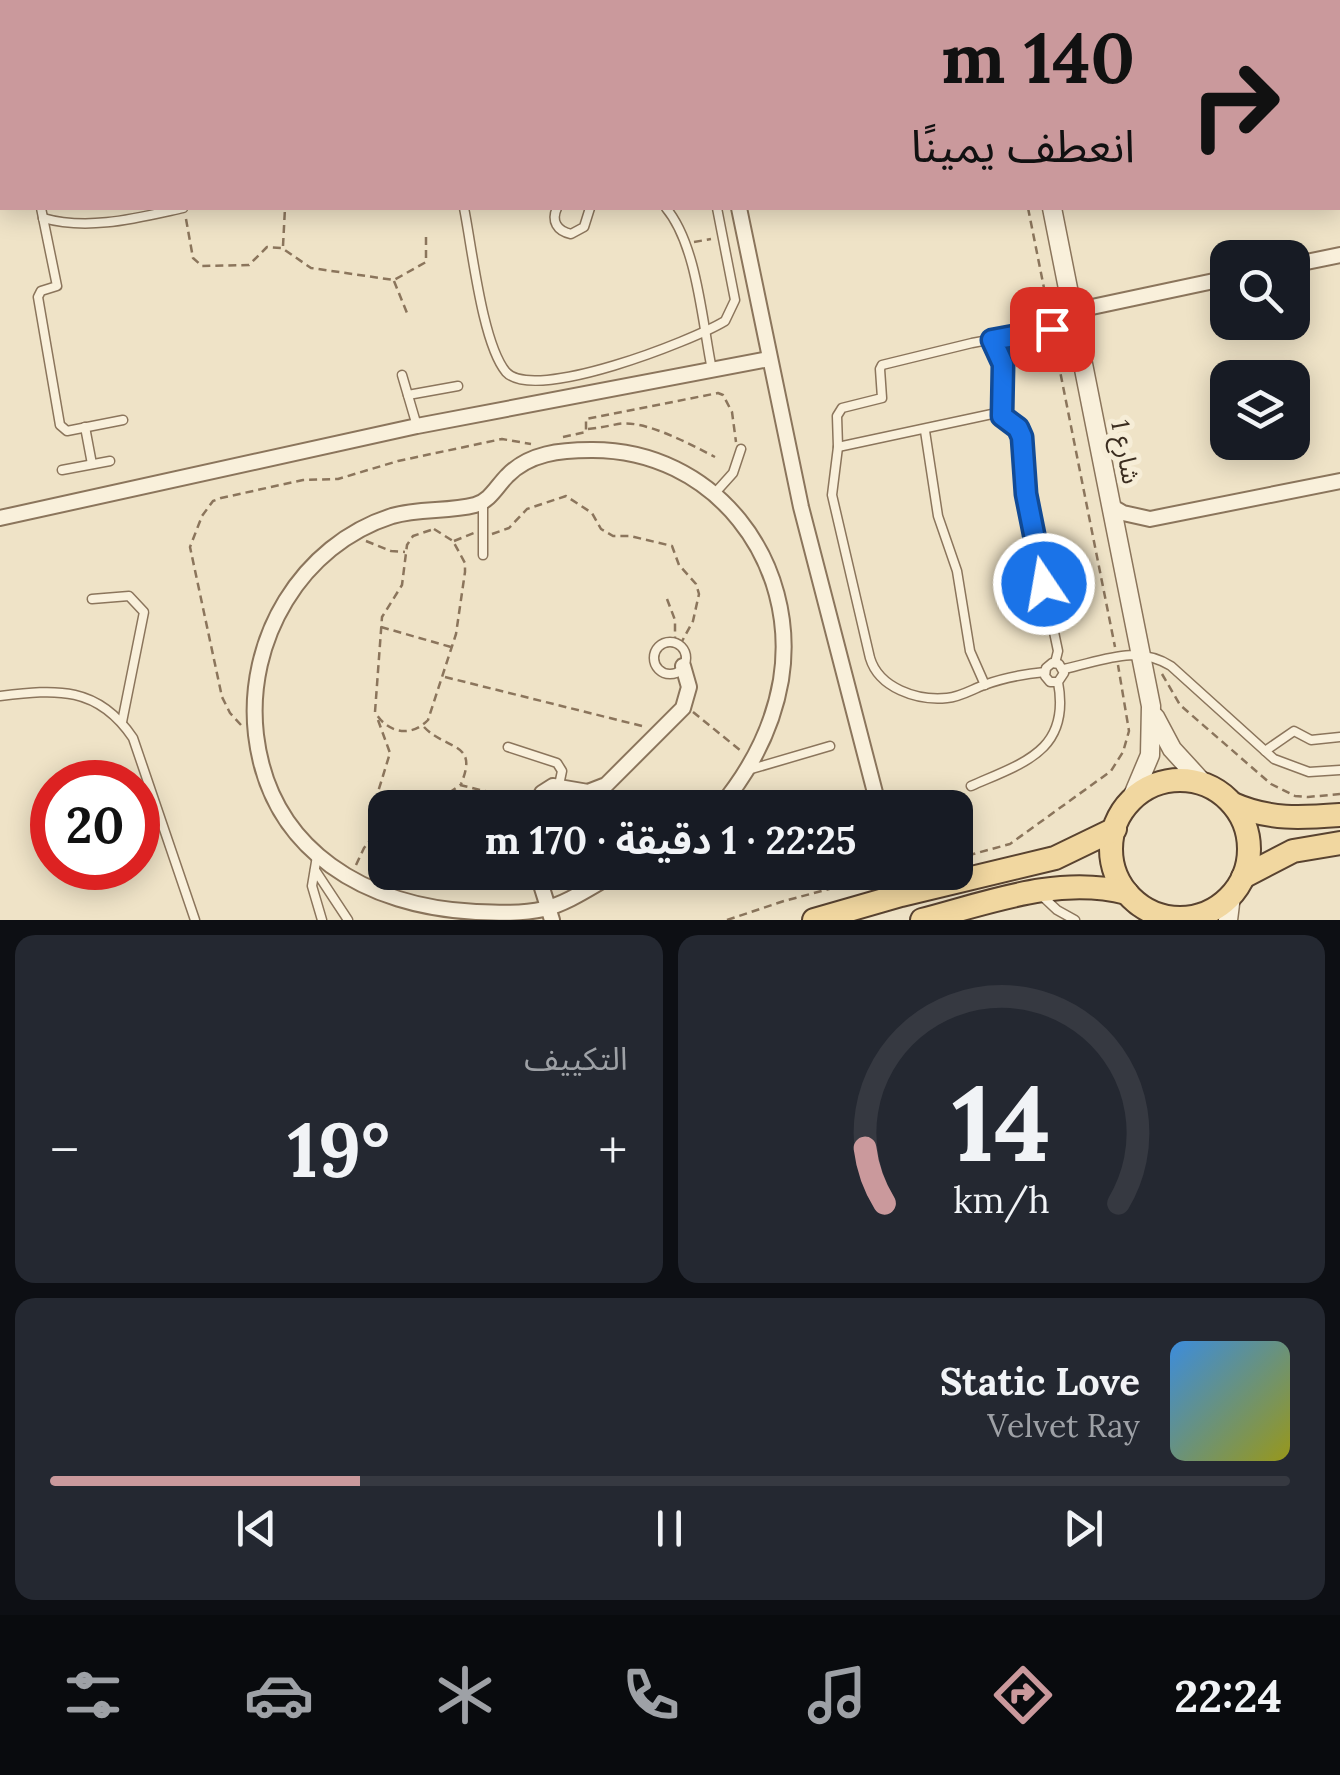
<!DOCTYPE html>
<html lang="ar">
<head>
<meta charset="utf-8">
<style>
  :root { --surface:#171b24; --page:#242831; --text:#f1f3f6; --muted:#9ea1a6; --line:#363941; --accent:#ca999c }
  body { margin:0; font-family:Lora,"Noto Sans Arabic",serif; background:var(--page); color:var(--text); direction:rtl; height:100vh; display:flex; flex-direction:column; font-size:38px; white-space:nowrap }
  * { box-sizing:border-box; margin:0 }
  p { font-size:32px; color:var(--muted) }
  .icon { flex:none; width:55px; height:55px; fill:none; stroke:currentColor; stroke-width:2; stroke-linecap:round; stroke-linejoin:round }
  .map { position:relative; height:920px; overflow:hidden; direction:ltr }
  .sheet { display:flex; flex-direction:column; gap:15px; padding:15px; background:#0d0f14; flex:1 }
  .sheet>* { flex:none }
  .top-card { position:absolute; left:0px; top:0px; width:1340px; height:210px; box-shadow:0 5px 25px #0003; direction:rtl; background:#ca999c; color:#111; overflow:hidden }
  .buttons { position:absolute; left:1210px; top:240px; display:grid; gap:20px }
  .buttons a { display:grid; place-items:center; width:100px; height:100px; border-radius:20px; background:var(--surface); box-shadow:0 5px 25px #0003; font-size:50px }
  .speed { position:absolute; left:30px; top:760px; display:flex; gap:20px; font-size:50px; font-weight:700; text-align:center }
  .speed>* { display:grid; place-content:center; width:130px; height:130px; border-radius:50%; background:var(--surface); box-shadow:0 5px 25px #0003; line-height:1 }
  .speed .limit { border:15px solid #d22; background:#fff; color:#111 }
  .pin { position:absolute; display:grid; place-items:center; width:85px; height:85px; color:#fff; margin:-42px; border-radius:20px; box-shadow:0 5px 15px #0006 }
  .me { position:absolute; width:110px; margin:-55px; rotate:348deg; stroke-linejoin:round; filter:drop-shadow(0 0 8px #0008) }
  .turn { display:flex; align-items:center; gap:35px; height:210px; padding:0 40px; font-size:45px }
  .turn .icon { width:130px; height:130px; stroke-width:2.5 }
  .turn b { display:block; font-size:70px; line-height:85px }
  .big { font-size:75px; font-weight:700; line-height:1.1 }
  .sheet .card { flex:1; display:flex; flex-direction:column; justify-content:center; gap:15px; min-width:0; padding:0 35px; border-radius:20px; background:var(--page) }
  .sheet .dial { align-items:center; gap:0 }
  .dial svg { height:260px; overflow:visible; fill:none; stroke:var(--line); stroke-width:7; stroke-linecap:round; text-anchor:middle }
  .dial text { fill:var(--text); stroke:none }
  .song { display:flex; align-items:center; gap:30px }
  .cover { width:120px; height:120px; border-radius:15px; background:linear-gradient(135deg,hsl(210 70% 55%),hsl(60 70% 35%)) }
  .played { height:10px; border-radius:5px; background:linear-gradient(90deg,var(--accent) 25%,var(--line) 25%) }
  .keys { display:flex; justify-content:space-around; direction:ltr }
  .heat { display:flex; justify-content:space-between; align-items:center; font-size:55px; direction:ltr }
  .sheet .tiles { flex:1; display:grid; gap:15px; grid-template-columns:1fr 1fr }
  .card:last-child { grid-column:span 2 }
  .trip { position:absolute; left:368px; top:790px; width:605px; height:100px; border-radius:20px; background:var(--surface); box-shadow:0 5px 25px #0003; font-weight:700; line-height:100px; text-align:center; direction:rtl }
  .tab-bar { display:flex; height:160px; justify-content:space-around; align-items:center; background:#090b0e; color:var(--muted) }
  .tab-bar .icon { width:70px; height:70px }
  .tab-bar .active { color:var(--accent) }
  .tab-bar b { font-size:45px; color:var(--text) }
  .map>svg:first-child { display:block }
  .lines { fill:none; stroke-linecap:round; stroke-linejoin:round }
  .service-casing { stroke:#8b755c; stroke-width:11 }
  .minor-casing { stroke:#8b755c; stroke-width:18 }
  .tertiary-casing { stroke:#8b755c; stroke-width:21 }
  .primary-casing { stroke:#594330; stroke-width:26 }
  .path { stroke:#8b755c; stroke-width:2.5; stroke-dasharray:8 5; stroke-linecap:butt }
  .service { stroke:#f9f0db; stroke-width:8 }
  .minor { stroke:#f9f0db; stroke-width:14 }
  .tertiary { stroke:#f9f0db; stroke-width:18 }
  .primary { stroke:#f1d7a0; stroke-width:22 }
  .route-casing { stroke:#114b97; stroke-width:25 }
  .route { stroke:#1a73e8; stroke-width:18 }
  .labels { text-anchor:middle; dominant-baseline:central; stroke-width:10; stroke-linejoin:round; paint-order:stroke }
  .street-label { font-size:25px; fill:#3b2d20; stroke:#f6edd7 }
</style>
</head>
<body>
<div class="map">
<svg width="1340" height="920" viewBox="0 0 1340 920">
  <rect width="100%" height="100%" fill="#efe3c7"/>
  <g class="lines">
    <!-- service casing -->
    <g class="service-casing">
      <g id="service">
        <path d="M188,0V2"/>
        <path d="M425,0V2"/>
        <path d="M484,0V2"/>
        <path d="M677,0V2"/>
        <path d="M0,56L2,59"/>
        <path d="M41,208L57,286L41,291L38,297L60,425L67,431L123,420"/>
        <path d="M464,208C472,247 482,343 506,372C534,403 692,341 725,321L735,300L717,208"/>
        <path d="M557,208C551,221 557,231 571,234L584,227L590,208"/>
        <path d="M666,208C697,245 702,321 712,370"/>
        <path d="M43,218C89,231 137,218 183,208"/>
        <path d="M992,339L1003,364L1002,415"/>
        <path d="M402,375L417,426"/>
        <path d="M408,395L458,386"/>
        <path d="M85,427L92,464"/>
        <path d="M925,431L938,516L957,571L970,651L985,685"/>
        <path d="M838,447L992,414L1011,420L1022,437L1028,509L1058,651L1055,663"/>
        <path d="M62,470L110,461"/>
        <path d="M715,493L733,473L741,449"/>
        <path d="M483,502V555"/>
        <path d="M92,599L129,596L144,612L122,722"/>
        <circle cx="670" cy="658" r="16"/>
        <path d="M1064,669C1102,661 1137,644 1171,666L1274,759L1309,772L1340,770"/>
        <path d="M1045,672C1024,674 1003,678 984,685C971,690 960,697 947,698C917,701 879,688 870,658L832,495L838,447L837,416L842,408L882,398L880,369L882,365L972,343L1075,324"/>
        <path d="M0,696C57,689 98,686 133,738L195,920"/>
        <path d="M508,747L557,763L562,771L559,785"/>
        <path d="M1265,751L1294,731L1311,740L1340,737"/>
        <path d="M748,770L830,746"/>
        <path d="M971,786C1023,763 1071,751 1058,682L1064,673L1059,664L1052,663L1046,668L1045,676L1050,682H1058"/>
        <path d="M317,856L312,886L322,920"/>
        <path d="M315,870L348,920"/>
        <path d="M1041,895L1057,910L1075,920"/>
      </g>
    </g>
    <!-- minor casing -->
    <g class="minor-casing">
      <g id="minor">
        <path d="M698,0V2"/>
        <path d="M1193,0V2"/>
        <path d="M0,2L8,0"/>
        <path d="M1338,35H1340"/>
        <path d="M739,208L801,507L879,808"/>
        <path d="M1292,265L1340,255"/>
        <path d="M1073,311L1228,278"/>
        <path d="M1111,506L1123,513L1150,519L1340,481"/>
        <path d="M0,518L417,426L769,359"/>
        <path d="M536,808L542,793L553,786L588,792L606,785L683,708L689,687L683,666"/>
        <path d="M537,872L552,920"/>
        <path d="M618,872C595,884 569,903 544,909C521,914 499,913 476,912C368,907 270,852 256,735C245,640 301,545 392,516C420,508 448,512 475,505C490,501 497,486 507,476C529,453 561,450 591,450C714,449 800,561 781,680C773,727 750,771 719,808"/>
        <path d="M896,872L901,895"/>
      </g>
    </g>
    <!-- tertiary casing -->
    <g class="tertiary-casing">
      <g id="tertiary">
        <path d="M1009,0V2"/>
        <path d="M1052,208L1151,706L1150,755L1131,800"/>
        <path d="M1155,717L1172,749L1204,784"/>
        <path d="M1164,916L1168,920"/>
        <path d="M1228,920L1231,896"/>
      </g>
    </g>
    <!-- primary casing -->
    <g class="primary-casing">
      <g id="primary">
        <circle cx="1180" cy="849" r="69"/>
        <path d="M1233,804C1269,820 1301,818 1340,815"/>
        <path d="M1243,877L1293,851L1340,843"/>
        <path d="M814,920L901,895L1055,858L1115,829"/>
        <path d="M922,920C988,903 1058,875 1127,893"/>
      </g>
    </g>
    <!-- path -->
    <g class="path">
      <path d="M617,0L624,2"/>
      <path d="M985,0V2"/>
      <path d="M593,2L600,0"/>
      <path d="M1028,208L1050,318"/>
      <path d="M186,219L193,258L202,266L249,265L267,247L282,248L311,268L394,280L426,262V235"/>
      <path d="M694,242L711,239"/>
      <path d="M283,246L285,208"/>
      <path d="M394,281L407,313"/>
      <path d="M1053,336L1115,647"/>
      <path d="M588,429C599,428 608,426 618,424C644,419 692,445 715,457"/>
      <path d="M563,437L586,432V419L718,393L723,395L732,412L736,442"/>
      <path d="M434,529L453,541L465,563V572L456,634L428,720C411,738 387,733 375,712L382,617L402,585L407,545L413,536Z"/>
      <path d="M492,534L509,528L527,509L566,496L592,513L601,529L613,536H630L672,546L679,565L696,584L699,594L693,621L680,645"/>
      <path d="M366,541L391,551L405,552"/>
      <path d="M454,541L474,533"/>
      <path d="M667,599L675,620V643"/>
      <path d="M381,627L451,647"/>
      <path d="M1162,674L1180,705L1271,784L1295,796L1308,797L1340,794"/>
      <path d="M445,677L646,727"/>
      <path d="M693,712L741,751"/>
      <path d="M378,720L390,753L378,792L385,810"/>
      <path d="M241,725L230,713L222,697L190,547L202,516L213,501L221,498L303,480L338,479L398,461L502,439L531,444"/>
      <path d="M424,727C447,751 479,741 461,784"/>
      <path d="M612,795L626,808"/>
      <path d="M428,808L460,785L522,800"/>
      <path d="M955,859L1010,844L1111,771L1123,752L1129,731L1118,665"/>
      <path d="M356,865L364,848L385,822"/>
      <path d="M727,920L784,901L863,880L874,872"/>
    </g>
    <!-- service -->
    <use href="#service" class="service"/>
    <!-- minor -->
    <use href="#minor" class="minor"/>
    <!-- tertiary -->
    <use href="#tertiary" class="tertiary"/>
    <!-- primary -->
    <use href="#primary" class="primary"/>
  </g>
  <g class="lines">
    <!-- route casing -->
    <g class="route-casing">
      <path id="route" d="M1044,584L1026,494L1022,437L1018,428L1002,416L1003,364L992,340L1052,329"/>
    </g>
    <!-- route -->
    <use href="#route" class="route"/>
  </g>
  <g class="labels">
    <!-- street labels -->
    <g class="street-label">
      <text transform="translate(1126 452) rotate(79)">شارع 1</text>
    </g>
  </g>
</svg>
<div class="buttons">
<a><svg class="icon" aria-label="search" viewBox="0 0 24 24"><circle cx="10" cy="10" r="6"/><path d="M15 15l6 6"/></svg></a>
<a><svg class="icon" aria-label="layers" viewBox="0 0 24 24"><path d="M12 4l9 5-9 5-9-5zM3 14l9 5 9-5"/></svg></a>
</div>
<div class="speed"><div class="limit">20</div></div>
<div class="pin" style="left:1052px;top:329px;background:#d93025"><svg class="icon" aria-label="arrive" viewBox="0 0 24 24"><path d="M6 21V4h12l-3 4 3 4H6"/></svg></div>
<svg class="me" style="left:1044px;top:584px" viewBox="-20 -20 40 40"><circle r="17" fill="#1a73e8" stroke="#fff" stroke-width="3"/><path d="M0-11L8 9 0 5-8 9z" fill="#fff"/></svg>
<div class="trip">22:25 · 1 دقيقة · 170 m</div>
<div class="top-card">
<div class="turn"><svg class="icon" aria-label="right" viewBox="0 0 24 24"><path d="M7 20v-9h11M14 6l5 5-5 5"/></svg><div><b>140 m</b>انعطف يمينًا</div></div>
</div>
</div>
<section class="sheet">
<div class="tiles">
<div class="card dial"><svg viewBox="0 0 100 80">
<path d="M14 69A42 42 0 1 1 86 69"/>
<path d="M14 69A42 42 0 0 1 8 52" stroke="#ca999c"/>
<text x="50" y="56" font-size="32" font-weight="700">14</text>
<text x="50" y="72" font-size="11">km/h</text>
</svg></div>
<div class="card"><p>التكييف</p>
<div class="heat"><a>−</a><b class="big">19°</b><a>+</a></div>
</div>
<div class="card">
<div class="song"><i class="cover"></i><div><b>Static Love</b><p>Velvet Ray</p></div></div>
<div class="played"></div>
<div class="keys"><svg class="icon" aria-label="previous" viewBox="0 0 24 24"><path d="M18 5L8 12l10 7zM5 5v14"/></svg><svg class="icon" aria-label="pause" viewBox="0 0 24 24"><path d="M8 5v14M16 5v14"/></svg><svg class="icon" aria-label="next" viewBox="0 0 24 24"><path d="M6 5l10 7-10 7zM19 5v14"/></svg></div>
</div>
</div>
</section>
<nav class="tab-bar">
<b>22:24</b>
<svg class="icon active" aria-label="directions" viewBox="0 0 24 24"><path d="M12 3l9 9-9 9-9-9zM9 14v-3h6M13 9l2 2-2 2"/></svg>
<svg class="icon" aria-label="music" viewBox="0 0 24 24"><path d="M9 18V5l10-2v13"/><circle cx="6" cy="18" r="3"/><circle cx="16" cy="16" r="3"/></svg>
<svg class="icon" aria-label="phone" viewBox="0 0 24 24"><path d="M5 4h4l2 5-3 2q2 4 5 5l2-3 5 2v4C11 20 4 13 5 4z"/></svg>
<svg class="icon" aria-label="climate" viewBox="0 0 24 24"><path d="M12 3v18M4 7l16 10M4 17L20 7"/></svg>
<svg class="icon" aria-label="car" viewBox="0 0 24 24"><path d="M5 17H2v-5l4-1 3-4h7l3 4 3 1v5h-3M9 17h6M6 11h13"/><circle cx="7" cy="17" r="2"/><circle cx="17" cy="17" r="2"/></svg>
<svg class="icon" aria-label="filters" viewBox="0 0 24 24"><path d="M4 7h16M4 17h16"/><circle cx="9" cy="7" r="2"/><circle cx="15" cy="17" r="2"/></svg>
</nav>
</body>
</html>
